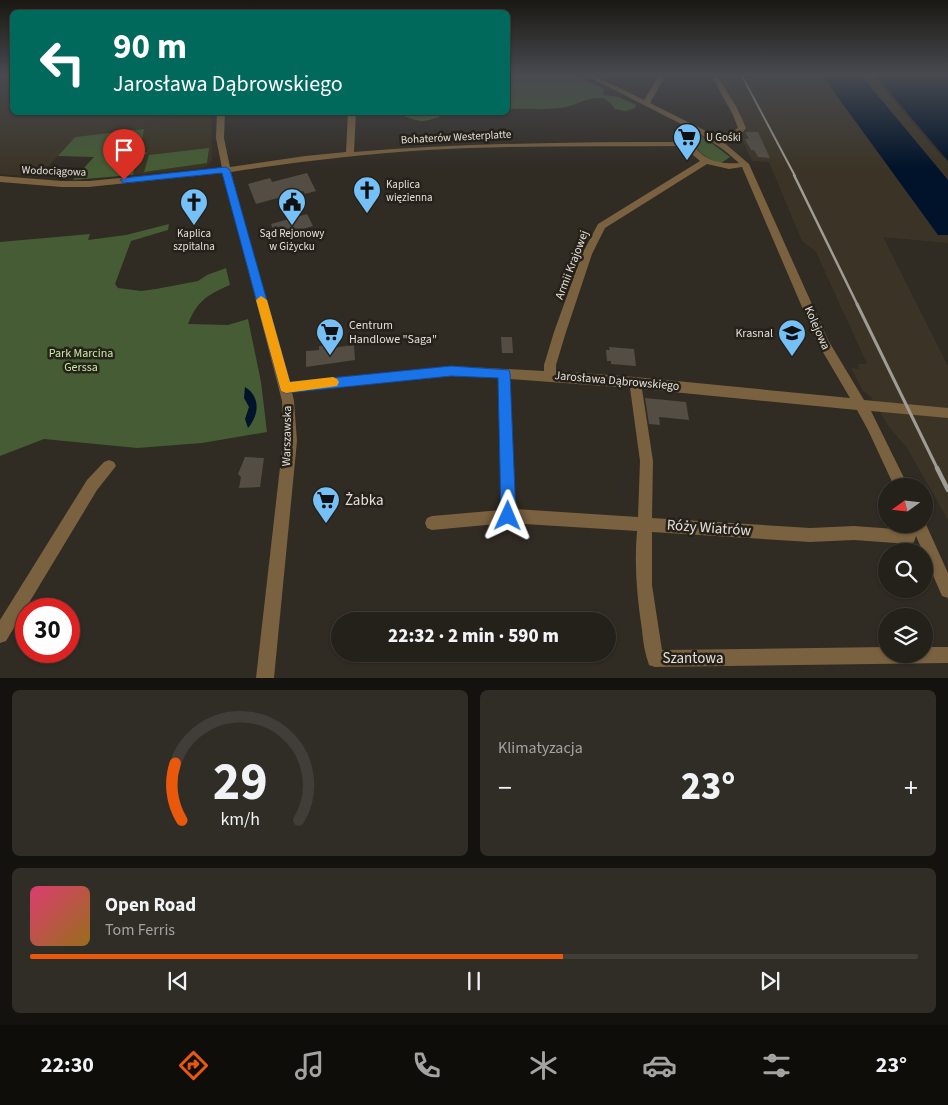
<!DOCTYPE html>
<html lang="pl">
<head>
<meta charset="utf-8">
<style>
  :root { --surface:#24201a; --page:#302d27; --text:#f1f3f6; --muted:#a3a3a2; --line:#413e39; --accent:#ea580c }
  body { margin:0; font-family:"Source Sans 3",sans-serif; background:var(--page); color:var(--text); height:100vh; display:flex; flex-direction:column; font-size:19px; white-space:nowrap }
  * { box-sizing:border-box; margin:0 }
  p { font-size:16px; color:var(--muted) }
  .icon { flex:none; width:28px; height:28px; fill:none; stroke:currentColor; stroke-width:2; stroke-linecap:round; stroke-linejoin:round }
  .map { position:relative; height:678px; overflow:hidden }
  .details { display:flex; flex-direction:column; gap:12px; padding:12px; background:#14120e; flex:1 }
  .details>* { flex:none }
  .banner { position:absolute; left:10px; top:10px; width:500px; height:105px; border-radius:8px; box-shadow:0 1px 4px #0004,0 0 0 1px var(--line); background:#00695c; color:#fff; overflow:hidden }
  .needle { width:32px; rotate:255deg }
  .tools { position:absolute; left:878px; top:478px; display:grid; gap:10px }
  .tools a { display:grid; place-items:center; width:55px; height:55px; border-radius:50%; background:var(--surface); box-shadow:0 1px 4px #0004,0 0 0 1px var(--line); font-size:25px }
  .speed { position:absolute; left:15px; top:598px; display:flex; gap:10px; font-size:25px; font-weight:700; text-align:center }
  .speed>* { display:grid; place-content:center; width:65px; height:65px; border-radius:50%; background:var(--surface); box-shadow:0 1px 4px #0004,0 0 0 1px var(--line); line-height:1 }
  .speed .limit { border:8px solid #d22; background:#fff; color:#111 }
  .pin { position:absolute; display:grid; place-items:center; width:42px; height:42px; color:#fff; margin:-51px -21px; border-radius:50% 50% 50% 0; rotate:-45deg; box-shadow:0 0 5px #0007 }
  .pin .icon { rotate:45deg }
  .me { position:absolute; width:55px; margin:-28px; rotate:1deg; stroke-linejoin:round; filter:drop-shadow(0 0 4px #0008) }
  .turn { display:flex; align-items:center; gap:18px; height:105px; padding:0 20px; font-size:22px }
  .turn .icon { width:65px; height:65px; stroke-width:2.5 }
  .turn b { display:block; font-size:35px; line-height:42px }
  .big { font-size:38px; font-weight:800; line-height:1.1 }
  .details .card { flex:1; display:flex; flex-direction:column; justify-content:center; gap:8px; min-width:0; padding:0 18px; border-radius:8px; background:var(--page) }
  .details .dial { align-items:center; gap:0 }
  .dial svg { height:130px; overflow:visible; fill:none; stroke:var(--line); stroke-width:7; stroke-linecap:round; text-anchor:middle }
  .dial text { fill:var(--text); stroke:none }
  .song { display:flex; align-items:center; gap:15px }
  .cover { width:60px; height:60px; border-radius:8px; background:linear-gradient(135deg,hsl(340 70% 55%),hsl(40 70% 35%)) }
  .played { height:5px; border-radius:2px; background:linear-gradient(90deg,var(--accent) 60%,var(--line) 60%) }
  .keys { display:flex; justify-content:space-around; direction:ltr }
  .heat { display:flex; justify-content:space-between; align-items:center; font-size:28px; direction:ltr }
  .details .tiles { flex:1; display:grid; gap:12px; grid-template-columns:1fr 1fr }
  .card:last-child { grid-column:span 2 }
  .trip { position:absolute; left:331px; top:612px; width:285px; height:50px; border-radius:25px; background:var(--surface); box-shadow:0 1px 4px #0004,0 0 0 1px var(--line); font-weight:800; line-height:50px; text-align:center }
  .tab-bar { display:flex; height:80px; justify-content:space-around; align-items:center; background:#0e0d0a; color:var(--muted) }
  .tab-bar .icon { width:35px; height:35px }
  .tab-bar .active { color:var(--accent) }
  .tab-bar b { font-size:22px; color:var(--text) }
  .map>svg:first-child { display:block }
  .built { fill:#3b3426 }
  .education { fill:#393322 }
  .green { fill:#455c34 }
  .water { fill:#00132a }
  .building { fill:#534d44 }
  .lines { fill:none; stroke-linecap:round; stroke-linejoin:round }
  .minor { fill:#7a613f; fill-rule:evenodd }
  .rail-far3 { stroke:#9f9b95; stroke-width:2 }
  .rail-far2 { stroke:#9f9b95; stroke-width:2.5 }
  .rail-far1 { stroke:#9f9b95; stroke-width:3 }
  .rail { stroke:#9f9b95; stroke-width:4.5 }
  .route { fill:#1a73e8; stroke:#114b97 }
  .slow { fill:#f59e0b }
  .labels { text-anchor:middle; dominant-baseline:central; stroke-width:5; stroke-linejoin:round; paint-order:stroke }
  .far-street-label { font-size:11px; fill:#e3dfda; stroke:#262119 }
  .far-poi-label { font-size:11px; fill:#e3dfda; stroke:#262119; text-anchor:start }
  .street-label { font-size:12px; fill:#e3dfda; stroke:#262119 }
  .poi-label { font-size:12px; fill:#e3dfda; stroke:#262119; text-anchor:start }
  .park-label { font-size:12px; fill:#c4eba7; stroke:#262119 }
  .near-poi-label { font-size:15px; fill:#e3dfda; stroke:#262119; text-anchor:start }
  .near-street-label { font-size:15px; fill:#e3dfda; stroke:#262119 }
</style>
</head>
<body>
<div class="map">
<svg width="948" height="678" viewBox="0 0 948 678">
  <rect width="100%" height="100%" fill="#302b23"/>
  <!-- built -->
  <g class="built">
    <path d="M0,74H12V112L208,113L145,122L144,129L75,137L39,177L0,174Z"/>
    <path d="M711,74H871L941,156L948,160V243L883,237L948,366V520L907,448L889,427L871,397L863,391L851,368L859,369L858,364H867L816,252L802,241L769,162L752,161L737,128L739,126L728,104H724Z"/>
  </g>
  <!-- education -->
  <path class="education" d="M211,113L212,162L203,168L133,175L137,156L146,153H140L145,122Z"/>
  <!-- green -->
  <g class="green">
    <path d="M508,74H574L604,89L603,95L619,97L636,105L635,108L625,111L615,109C611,103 607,98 600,98C585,97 574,107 559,108C542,110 524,108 508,109V90L510,87L508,85Z"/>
    <path d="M390,113H434L440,117C434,118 428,121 423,121C412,121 402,113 390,113Z"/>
    <path d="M144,129L140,153L147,152L146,154L137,156L133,175L73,180L94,157L58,156L75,137Z"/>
    <path d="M702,136L730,157L721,163C707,159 699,153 691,141L696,137Z"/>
    <path d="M209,148L207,163L144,172L149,155Z"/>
    <path d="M169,224L168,230L131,241L115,284L118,288L141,291L156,289L198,281L207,275L226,268L230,285C207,295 198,300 188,324L228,325L248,319L261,382L267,432L202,443L137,448L44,439L0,456V242L90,234L88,240L126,235Z"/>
  </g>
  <!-- water -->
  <g class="water">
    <path d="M821,74H860L948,180V235H938Z"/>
    <path d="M874,74H948V161Z"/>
    <path d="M245,387C261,397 259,415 248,428L245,419L249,407L244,398Z"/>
  </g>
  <!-- building -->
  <g class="building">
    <path d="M745,132H758L770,158L758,157L754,150H751L745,139H749Z"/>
    <path d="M307,173L316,191L305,194L303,191L256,204L248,184L270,178L272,182Z"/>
    <path d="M307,214L313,226L276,237L271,224Z"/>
    <path d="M501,337H512L513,353H502Z"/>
    <path d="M331,345V348L354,345L355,360L306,367V351L319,350V346Z"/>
    <path d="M609,347L634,349L636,366L611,364V361H607L606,350H610Z"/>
    <path d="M645,398L686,402L689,420L659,417L660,425L649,424Z"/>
    <path d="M245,457L264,458L260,487L239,488L241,477L238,474Z"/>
  </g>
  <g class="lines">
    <!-- minor -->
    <g class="minor">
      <path d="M583,74H591L644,100L660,74H666L650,103L716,136L735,130L738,128L733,115L713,78L718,77L737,108L746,128L741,134L721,140L749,164L828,340L864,400L948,408V418L871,411L908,486H894L868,430L857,410L642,389L653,461L652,518L810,528L854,526L909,530L914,532L911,524H924V520L948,573V598L942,596L916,536L914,542L909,544L854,540L810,542L652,532V585L662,650L886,647V654H924V647H948V663L655,667L649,665C645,654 643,642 642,630C637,597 634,565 637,531L508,523L432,530L427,528L425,523L427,518L432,516L501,510L498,378L451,376L292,392L294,401L297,441L274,678H256L283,441L282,401L223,173L89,187H62L0,182V176L62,181H89L222,168L216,138L217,112H225L224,138L230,167L305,156L346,152L348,112H356L354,152C464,143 574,142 684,142L687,132L691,129ZM697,132L724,150L739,163C720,165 699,159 691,140ZM686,146L693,155L700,161L598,224L582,254L554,332L544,365V371L451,366L289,383L231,172C296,162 362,154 427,150C513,145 600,147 686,146ZM707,164L729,169L742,167L817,342L850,398L635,377L556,371V365L566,332L592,254L605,228ZM510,379L630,388L640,461L638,517L515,509Z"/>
      <path d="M109,460L114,462L116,466L97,490L6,641L0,643V620L87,480L104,462Z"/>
    </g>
    <!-- rail-far3 -->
    <path class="rail-far3" d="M741,74L795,176"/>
    <!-- rail-far2 -->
    <path class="rail-far2" d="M794,175L858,306"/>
    <!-- rail-far1 -->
    <path class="rail-far1" d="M857,304L938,470"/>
    <!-- rail -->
    <path class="rail" d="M937,468L948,490"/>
  </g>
  <!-- sky -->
  <linearGradient id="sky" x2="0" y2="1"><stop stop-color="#1a1813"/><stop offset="0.44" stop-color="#484a50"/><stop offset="1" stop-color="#484a50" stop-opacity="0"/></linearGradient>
  <rect width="948" height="169" fill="url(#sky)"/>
  <!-- route -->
  <path class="route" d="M226,167L230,170L290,382L451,366L509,370L510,373L516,516L514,521L508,523L503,521L501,516L498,378L451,376L286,393L281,391L222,173L124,183L120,180L124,178Z"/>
  <!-- slow -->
  <path class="slow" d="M261,296L267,300L290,382L333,377L337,379L339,382L337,386L286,393L281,391L256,300Z"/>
  <!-- icons -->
  <defs>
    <g id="supermarket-pin" transform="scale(1.4375)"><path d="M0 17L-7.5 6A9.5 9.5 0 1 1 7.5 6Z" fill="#75c0f6" stroke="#262119"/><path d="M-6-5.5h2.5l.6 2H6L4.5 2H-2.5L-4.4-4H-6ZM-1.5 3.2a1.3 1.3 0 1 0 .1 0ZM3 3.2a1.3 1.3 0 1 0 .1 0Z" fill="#111"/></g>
    <g id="church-pin" transform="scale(1.4375)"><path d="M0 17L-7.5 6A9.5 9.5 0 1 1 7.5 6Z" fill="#75c0f6" stroke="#262119"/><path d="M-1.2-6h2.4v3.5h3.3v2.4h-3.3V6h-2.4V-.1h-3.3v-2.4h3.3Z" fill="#111"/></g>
    <g id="civic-pin" transform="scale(1.4375)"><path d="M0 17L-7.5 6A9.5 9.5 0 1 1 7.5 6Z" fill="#75c0f6" stroke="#262119"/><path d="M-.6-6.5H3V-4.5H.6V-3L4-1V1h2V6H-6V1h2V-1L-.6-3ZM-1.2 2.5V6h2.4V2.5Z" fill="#111"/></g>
    <g id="school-pin" transform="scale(1.4375)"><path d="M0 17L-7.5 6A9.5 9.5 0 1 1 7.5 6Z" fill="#75c0f6" stroke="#262119"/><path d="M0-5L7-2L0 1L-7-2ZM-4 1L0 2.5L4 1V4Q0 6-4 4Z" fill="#111"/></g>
  </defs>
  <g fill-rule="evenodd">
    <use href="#supermarket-pin" x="687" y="137"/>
    <use href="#church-pin" x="367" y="190"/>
    <use href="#church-pin" x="194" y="202"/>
    <use href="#civic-pin" x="292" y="202"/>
    <use href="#supermarket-pin" x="330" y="332"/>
    <use href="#school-pin" x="792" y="333"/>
    <use href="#supermarket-pin" x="326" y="500"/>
  </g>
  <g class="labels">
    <!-- far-street labels -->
    <g class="far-street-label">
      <text transform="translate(456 137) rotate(-3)">Bohaterów Westerplatte</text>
      <text transform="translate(54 171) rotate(2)">Wodociągowa</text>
    </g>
    <!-- far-poi labels -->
    <g class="far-poi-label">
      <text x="706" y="137">U Gośki</text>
      <text x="386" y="184">Kaplica<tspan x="386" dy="13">więzienna</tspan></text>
      <text x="194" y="233" text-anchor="middle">Kaplica<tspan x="194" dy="13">szpitalna</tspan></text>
      <text x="292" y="233" text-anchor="middle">Sąd Rejonowy<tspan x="292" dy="13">w Giżycku</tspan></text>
    </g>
    <!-- street labels -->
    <g class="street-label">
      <text transform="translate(572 265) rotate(-69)">Armii Krajowej</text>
      <text transform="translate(817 328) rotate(66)">Kolejowa</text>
      <text transform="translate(617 381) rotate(5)">Jarosława Dąbrowskiego</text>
      <text transform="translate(287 436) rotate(-89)">Warszawska</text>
    </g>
    <!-- poi labels -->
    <g class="poi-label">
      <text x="349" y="325">Centrum<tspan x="349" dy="14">Handlowe "Saga"</tspan></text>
      <text x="773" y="333" text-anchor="end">Krasnal</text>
    </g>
    <!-- park labels -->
    <g class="park-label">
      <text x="81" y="353">Park Marcina<tspan x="81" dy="14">Gerssa</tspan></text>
    </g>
    <!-- near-poi labels -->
    <g class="near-poi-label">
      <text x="345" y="500">Żabka</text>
    </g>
    <!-- near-street labels -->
    <g class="near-street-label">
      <text transform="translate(709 528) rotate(4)">Róży Wiatrów</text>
      <text x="693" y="658">Szantowa</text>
    </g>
  </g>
</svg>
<div class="tools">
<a><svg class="needle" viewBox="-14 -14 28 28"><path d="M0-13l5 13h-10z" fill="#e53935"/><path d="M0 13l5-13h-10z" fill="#a3a3a2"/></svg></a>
<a><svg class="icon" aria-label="search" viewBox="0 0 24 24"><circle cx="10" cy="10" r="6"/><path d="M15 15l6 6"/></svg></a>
<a><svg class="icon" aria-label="layers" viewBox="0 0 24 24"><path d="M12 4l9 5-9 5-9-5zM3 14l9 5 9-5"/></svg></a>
</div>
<div class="speed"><div class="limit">30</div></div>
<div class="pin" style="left:124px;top:180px;background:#d93025"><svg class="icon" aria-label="arrive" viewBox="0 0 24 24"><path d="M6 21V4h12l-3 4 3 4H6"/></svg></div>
<svg class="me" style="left:508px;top:516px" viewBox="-20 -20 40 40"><path d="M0-17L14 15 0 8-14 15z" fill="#1a73e8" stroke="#fff" stroke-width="4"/></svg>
<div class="trip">22:32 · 2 min · 590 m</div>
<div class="banner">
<div class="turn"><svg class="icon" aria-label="left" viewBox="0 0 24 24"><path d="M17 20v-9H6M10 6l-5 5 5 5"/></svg><div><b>90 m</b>Jarosława Dąbrowskiego</div></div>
</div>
</div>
<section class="details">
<div class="tiles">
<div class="card dial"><svg viewBox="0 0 100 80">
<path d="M14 69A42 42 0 1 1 86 69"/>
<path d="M14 69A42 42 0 0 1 10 34" stroke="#ea580c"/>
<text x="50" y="56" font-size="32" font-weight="700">29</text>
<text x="50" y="72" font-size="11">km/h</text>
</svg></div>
<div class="card"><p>Klimatyzacja</p>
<div class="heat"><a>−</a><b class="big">23°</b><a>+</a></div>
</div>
<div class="card">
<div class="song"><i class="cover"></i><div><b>Open Road</b><p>Tom Ferris</p></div></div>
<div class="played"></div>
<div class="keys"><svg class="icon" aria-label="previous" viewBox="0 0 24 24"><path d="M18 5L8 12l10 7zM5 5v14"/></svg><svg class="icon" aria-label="pause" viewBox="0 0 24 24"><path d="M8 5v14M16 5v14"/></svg><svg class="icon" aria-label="next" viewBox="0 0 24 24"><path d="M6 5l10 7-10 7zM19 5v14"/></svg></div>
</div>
</div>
</section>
<nav class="tab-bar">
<b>22:30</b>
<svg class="icon active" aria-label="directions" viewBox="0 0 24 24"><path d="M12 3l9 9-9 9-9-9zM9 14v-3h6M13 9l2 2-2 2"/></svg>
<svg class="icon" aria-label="music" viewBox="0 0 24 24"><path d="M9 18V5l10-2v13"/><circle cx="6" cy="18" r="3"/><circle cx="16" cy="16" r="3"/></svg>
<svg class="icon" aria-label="phone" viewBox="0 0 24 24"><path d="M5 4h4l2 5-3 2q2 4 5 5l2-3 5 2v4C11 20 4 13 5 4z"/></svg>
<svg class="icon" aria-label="climate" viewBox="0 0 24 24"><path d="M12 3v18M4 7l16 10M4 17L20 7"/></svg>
<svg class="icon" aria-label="car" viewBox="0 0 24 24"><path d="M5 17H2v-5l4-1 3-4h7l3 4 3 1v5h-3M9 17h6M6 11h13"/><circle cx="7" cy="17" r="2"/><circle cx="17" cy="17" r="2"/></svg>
<svg class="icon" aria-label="filters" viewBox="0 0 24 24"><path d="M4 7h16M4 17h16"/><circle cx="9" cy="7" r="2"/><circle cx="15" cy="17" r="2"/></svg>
<b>23°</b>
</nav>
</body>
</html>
